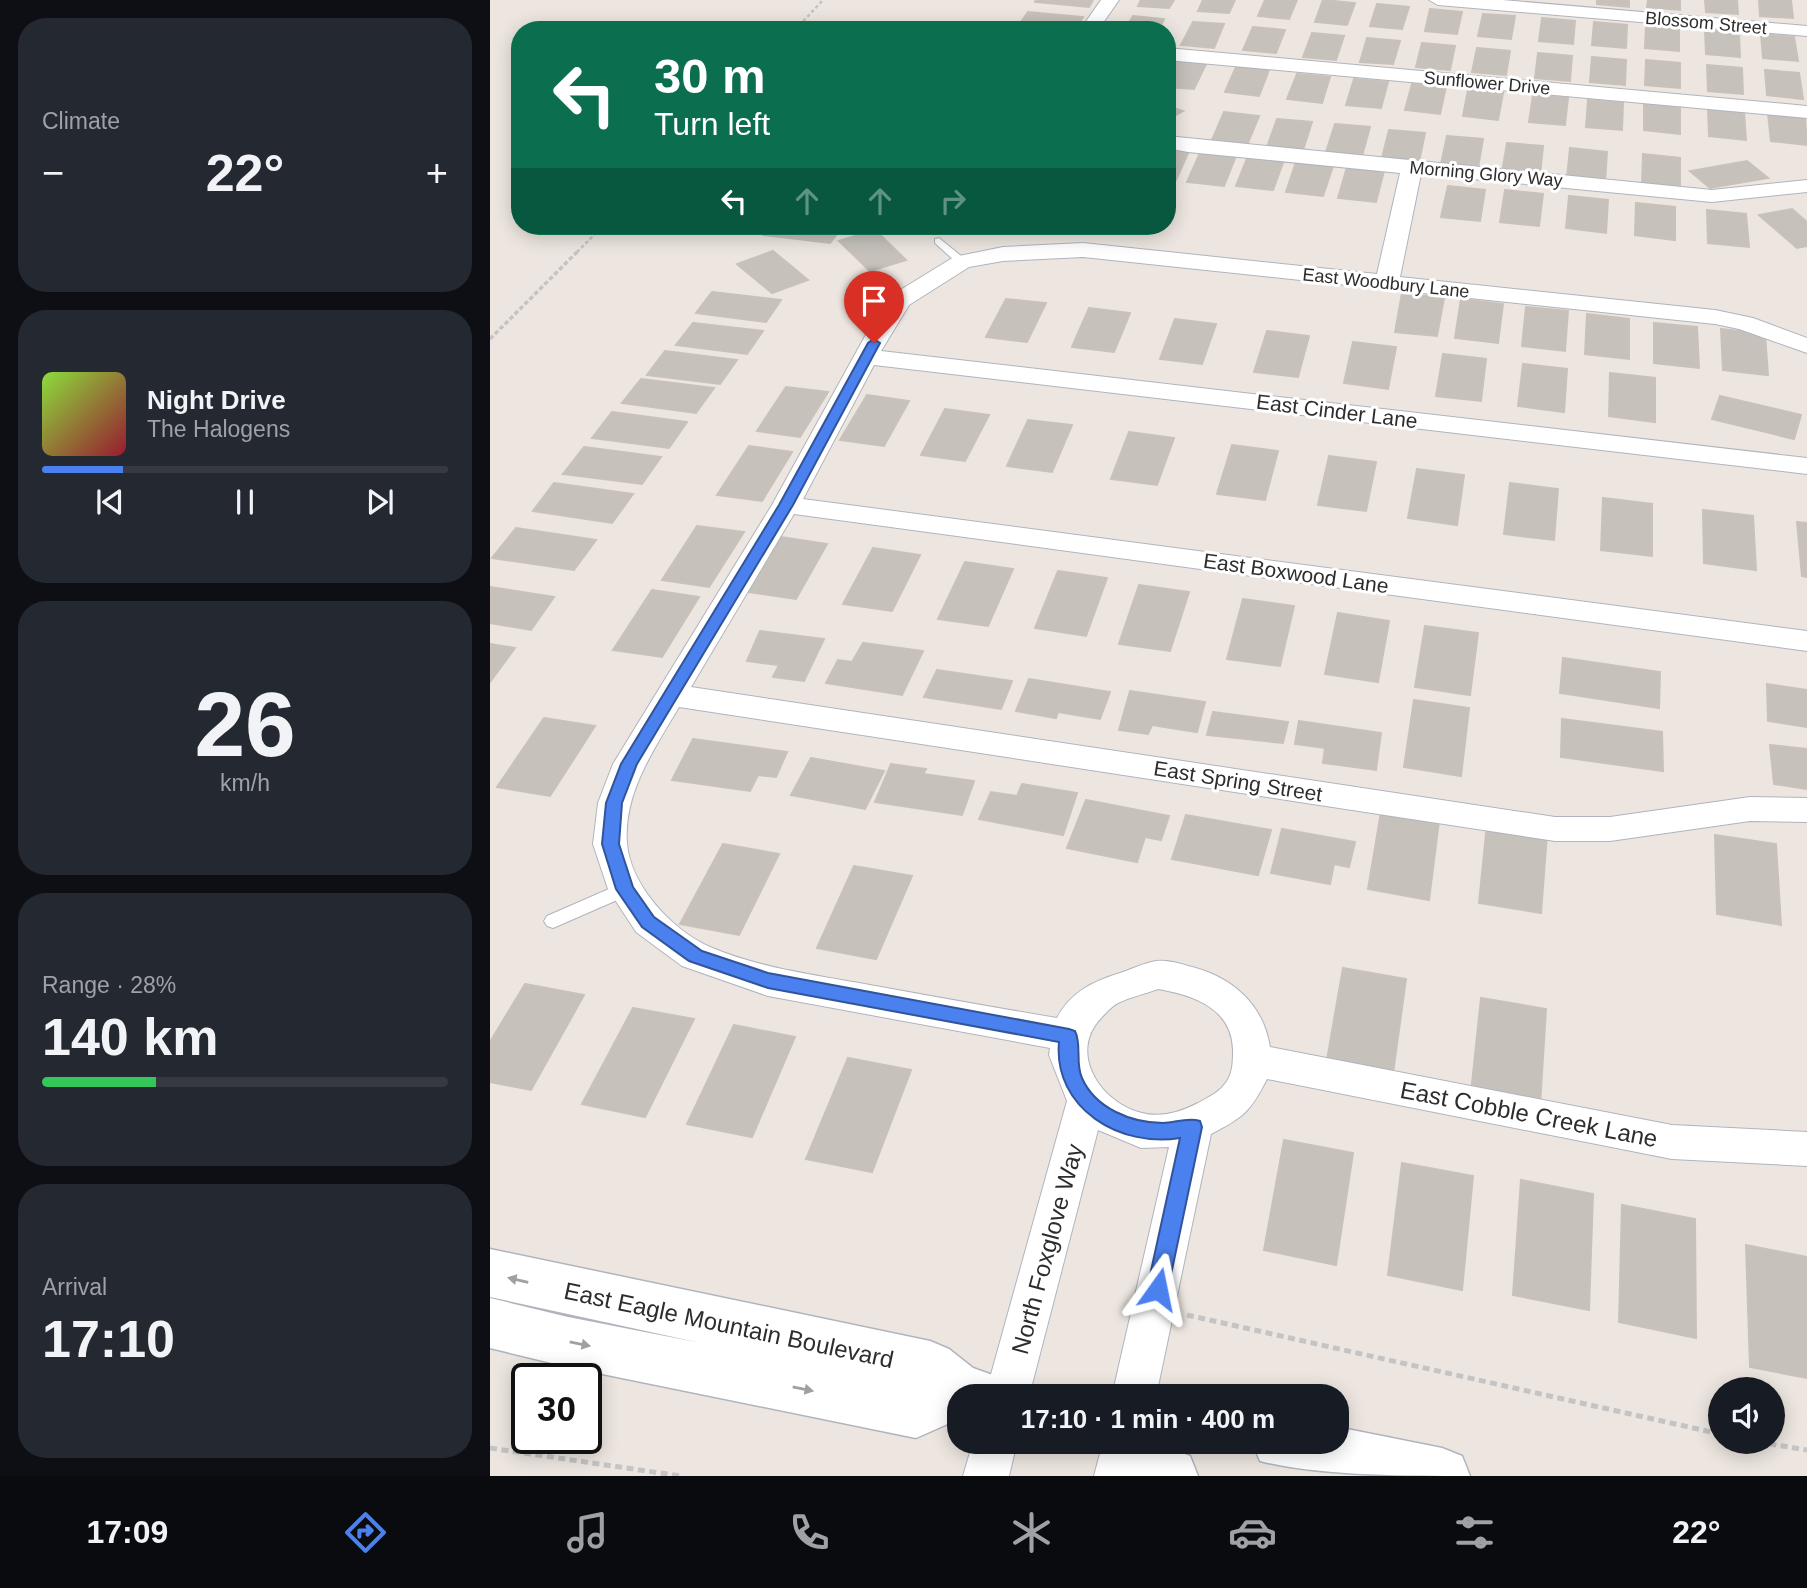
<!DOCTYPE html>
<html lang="en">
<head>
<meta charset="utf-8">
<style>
  :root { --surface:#171b24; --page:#242831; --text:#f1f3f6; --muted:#9ea1a6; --line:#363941; --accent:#4b81ef }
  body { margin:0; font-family:Arial,sans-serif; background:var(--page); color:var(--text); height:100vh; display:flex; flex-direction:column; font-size:26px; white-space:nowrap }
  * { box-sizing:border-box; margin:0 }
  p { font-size:23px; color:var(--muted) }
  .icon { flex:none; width:38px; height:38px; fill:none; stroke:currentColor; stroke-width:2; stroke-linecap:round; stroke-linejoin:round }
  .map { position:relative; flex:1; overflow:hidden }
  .details { display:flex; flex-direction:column; gap:18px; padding:18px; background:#0d0f14; width:490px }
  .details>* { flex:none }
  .banner { position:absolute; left:21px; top:21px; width:665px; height:214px; border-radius:28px; box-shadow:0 4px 18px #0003; background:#0b6e4f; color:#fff; overflow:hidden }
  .controls { position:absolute; left:1218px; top:1377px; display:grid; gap:14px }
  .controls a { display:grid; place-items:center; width:77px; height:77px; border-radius:50%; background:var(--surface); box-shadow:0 4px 18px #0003; font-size:35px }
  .speed { position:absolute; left:21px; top:1363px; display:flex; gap:14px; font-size:35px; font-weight:700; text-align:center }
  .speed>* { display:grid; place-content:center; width:91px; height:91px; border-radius:50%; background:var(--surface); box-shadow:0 4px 18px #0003; line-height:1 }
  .speed .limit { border:4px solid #111; border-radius:10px; background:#fff; color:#111 }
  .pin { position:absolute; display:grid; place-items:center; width:60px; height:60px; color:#fff; margin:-72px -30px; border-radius:50% 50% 50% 0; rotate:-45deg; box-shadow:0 0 7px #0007 }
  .pin .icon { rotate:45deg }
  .me { position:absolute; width:77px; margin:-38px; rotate:12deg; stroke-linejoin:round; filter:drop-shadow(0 0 5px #0008) }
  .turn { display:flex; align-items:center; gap:24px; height:147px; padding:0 28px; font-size:32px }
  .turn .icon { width:91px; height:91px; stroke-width:2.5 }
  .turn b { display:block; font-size:49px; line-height:60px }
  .lanes { display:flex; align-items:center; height:66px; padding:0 28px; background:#0003; justify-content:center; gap:35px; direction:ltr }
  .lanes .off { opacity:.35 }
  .big { font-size:52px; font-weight:700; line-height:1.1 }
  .details .tile { flex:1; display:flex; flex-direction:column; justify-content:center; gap:10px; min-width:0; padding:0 24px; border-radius:28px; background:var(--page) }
  .details .dial { align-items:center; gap:0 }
  .dial b { font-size:91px; line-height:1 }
  .song { display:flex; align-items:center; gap:21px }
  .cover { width:84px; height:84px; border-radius:10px; background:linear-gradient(135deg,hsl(90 70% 55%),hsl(350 70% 35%)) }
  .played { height:7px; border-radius:4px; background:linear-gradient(90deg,var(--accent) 20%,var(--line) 20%) }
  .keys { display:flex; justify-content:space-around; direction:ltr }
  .heat { display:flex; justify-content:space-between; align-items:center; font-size:38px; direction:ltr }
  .charge { height:10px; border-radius:5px; background:linear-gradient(90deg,#34c759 28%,var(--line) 0) }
  .trip { position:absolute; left:457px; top:1384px; width:402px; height:70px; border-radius:28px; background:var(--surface); box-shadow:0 4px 18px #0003; font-weight:700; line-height:70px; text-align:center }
  .menu { display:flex; height:112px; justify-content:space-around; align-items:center; background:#090b0e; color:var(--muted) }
  .menu .icon { width:49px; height:49px }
  .menu .active { color:var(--accent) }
  .menu b { font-size:32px; color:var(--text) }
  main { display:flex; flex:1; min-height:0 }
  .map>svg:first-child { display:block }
  .building { fill:#c6c1bb; stroke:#c9c1ba; stroke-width:2 }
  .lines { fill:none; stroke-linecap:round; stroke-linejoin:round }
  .lane-casing { stroke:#b0b4bc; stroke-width:2 }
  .street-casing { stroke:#b0b4bc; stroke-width:2 }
  .secondary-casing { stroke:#b0b4bc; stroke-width:3 }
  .path-far2 { stroke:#c4c4c4; stroke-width:2.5; stroke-dasharray:3.5 2.5; stroke-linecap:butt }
  .path-far1 { stroke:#c4c4c4; stroke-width:3.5; stroke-dasharray:4.5 2.5; stroke-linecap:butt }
  .path { stroke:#c4c4c4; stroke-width:5; stroke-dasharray:7 4.5; stroke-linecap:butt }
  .lane { fill:#fff; fill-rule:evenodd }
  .street { fill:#fff; fill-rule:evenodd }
  .secondary { fill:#fff; fill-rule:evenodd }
  .oneway { fill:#a0a0a0 }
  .route { fill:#4b81ef; stroke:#31549b; stroke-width:2 }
  .labels { text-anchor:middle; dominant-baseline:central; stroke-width:6; stroke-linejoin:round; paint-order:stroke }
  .far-street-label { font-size:18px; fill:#2d2d2d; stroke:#fff }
  .street-label { font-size:21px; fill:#2d2d2d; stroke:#fff }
  .near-street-label { font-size:24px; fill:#2d2d2d; stroke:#fff }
</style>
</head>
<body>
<main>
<section class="details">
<div class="tile"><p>Climate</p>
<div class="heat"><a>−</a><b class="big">22°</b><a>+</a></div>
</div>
<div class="tile">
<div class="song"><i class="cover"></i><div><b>Night Drive</b><p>The Halogens</p></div></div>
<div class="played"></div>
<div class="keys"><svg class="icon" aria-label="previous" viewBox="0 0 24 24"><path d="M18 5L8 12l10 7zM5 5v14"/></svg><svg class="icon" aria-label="pause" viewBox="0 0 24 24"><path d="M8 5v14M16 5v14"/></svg><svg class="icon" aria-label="next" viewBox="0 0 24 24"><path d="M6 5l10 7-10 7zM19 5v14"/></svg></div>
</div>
<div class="tile dial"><b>26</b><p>km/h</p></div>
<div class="tile"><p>Range · 28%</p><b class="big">140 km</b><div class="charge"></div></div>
<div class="tile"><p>Arrival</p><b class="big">17:10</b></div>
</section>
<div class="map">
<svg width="1317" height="1476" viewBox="0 0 1317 1476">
  <rect width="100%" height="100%" fill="#ede6e0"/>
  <!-- building -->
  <g class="building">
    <path d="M546,0H603L599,7L545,2Z"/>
    <path d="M651,0H684L679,8L648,6Z"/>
    <path d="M713,0H745L739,13L708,11Z"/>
    <path d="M775,0H807L799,19L768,16Z"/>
    <path d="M833,0L865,3L857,25L825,22Z"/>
    <path d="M1107,0H1139V7L1107,4Z"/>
    <path d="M1158,0H1190V10L1157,7Z"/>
    <path d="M1215,0H1247L1248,14L1216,12Z"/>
    <path d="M1269,0H1301L1303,18L1270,16Z"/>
    <path d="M887,4L919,7L912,29L880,26Z"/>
    <path d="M940,9L972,12L967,34L935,31Z"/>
    <path d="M538,12L593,17L585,30L529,25Z"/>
    <path d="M993,14L1025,16L1021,39L988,36Z"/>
    <path d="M643,16L674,19L669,30H635Z"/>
    <path d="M1052,18L1085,21L1083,44L1049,41Z"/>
    <path d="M703,22L734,24L724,48L691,45Z"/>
    <path d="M1104,22L1137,25L1136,48L1102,45Z"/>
    <path d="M1156,25L1189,28V51L1155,48Z"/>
    <path d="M763,27L795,30L786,53L753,50Z"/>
    <path d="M1215,30L1249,33L1250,57L1216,54Z"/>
    <path d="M822,33L854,36L846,60L813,57Z"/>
    <path d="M1271,34L1304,37L1308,61L1273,58Z"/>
    <path d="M877,38L910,41L903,64L870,62Z"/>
    <path d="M932,43L965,46L960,70L926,67Z"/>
    <path d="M987,48L1020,51L1016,75L982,72Z"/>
    <path d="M1048,53L1082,56L1080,81L1045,78Z"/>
    <path d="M1102,57L1136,60L1135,85L1100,82Z"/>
    <path d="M1156,60L1190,63V88L1155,85Z"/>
    <path d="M683,61L716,64L704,89L677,87V73Z"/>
    <path d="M1217,65L1252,68L1253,94L1218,91Z"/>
    <path d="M746,67L779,70L769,96L735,92Z"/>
    <path d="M1275,70L1309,73L1313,99L1277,95Z"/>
    <path d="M807,74L840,77L832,103L797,99Z"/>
    <path d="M864,79L898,82L891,108L856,105Z"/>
    <path d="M922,84L956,87L950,114L915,110Z"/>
    <path d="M978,90L1013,93L1008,120L973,116Z"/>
    <path d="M1043,95L1078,98L1075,125L1039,122Z"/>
    <path d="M1098,100L1133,103L1132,130L1096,127Z"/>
    <path d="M1154,103L1190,106V134L1154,130Z"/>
    <path d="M677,106L693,111L677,120Z"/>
    <path d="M1218,109L1254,112L1256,140L1219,136Z"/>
    <path d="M734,112L769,116L758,143L722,140Z"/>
    <path d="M1278,114L1315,117L1317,145L1281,141Z"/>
    <path d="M787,119L822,122L813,150L777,147Z"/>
    <path d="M845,124L880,127L872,156L836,152Z"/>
    <path d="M899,130L935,133L929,162L892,158Z"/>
    <path d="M957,136L993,139L988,168L951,164Z"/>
    <path d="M1017,143L1053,146L1050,176L1012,172Z"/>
    <path d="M677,148L699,151L686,180L677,179Z"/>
    <path d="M1080,148L1117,152L1115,182L1077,178Z"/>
    <path d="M710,153L746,156L734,186L697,182Z"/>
    <path d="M1153,154L1190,158V188L1152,184Z"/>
    <path d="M758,156L794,160L783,190L746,186Z"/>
    <path d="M1257,161L1278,178L1220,188L1200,171Z"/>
    <path d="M806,162L843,166L833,196L796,192Z"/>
    <path d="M857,167L894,171L886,202L848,198Z"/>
    <path d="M958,186L995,190L990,221L951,217Z"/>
    <path d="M1015,190L1053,194L1049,226L1010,222Z"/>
    <path d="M1079,196L1118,200L1116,233L1076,228Z"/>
    <path d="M1146,203L1185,207V240L1145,235Z"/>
    <path d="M1302,209L1317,222V246L1307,248L1269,215Z"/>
    <path d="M1217,210L1256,214L1259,247L1218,243Z"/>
    <path d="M282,226H353L340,243L274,235Z"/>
    <path d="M385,230L416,260L380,271L349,241Z"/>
    <path d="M283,251L318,280L282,293L247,264Z"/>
    <path d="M222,292L291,300L276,322L206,313Z"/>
    <path d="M912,293L954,298L947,336L905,332Z"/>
    <path d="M516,299L556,303L537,342L496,337Z"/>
    <path d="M971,299L1013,304L1008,343L965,338Z"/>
    <path d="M1036,307L1078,311L1075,351L1032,346Z"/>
    <path d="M599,308L640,313L624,352L582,347Z"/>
    <path d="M1097,314L1139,319V359L1095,354Z"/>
    <path d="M685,319L726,324L712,364L670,359Z"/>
    <path d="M203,323L273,331L257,354L186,345Z"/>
    <path d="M1164,323L1207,327L1209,368L1164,363Z"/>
    <path d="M1231,329L1275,334L1278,375L1233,370Z"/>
    <path d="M777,331L819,336L808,377L764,372Z"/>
    <path d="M863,342L906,347L898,389L854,383Z"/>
    <path d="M175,351L247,360L230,384L157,375Z"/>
    <path d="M953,354L996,359L991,401L946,396Z"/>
    <path d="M1033,364L1077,369L1074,412L1028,406Z"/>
    <path d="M1120,373L1165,378V422L1119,416Z"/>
    <path d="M151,379L224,388L206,413L132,403Z"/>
    <path d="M296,387L338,392L310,437L267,431Z"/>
    <path d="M377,395L419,401L394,446L350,440Z"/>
    <path d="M1230,396L1311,415L1304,439L1222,419Z"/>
    <path d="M455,409L499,415L475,461L431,455Z"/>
    <path d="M122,412L197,422L179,448L102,438Z"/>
    <path d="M538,420L582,425L562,472L517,466Z"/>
    <path d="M639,432L684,438L667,485L621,479Z"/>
    <path d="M742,445L788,451L775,500L727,494Z"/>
    <path d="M259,446L302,452L272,501L227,495Z"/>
    <path d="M94,447L171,457L152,484L73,474Z"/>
    <path d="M839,456L886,462L876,511L828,505Z"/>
    <path d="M927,469L974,475L967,525L918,518Z"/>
    <path d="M64,483L143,494L122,523L43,511Z"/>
    <path d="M1020,483L1068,489L1064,540L1014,534Z"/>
    <path d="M1113,498L1162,504V556L1111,550Z"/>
    <path d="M1213,510L1263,516L1266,570L1214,563Z"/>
    <path d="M1307,522L1317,523V577L1312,576Z"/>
    <path d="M207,526L254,532L219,587L172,580Z"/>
    <path d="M26,528L106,540L84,570L2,558Z"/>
    <path d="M291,537L337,544L306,599L258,592Z"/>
    <path d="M383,548L430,555L402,611L353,604Z"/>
    <path d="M475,562L523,569L498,626L448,619Z"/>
    <path d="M568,571L617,578L596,636L545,628Z"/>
    <path d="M649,585L699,592L680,651L629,644Z"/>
    <path d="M0,587L64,597L41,630L0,623Z"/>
    <path d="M162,590L209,597L172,657L123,650Z"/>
    <path d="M753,599L804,606L790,666L737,659Z"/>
    <path d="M848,613L899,621L888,682L835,674Z"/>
    <path d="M935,626L988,633L980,695L925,687Z"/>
    <path d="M270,631L334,639L314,681L283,677L289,665L257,661Z"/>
    <path d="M373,643L433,651L412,695L336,683L348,660L362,662Z"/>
    <path d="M0,644L25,648L0,682Z"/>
    <path d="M1073,658L1170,672L1169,708L1070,693Z"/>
    <path d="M447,670L522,681L511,709L434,697Z"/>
    <path d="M539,679L620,692L610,719L568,712L566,718L526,711Z"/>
    <path d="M1277,684L1317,690V727L1278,721Z"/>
    <path d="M640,691L715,702L707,732L662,725L658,734L629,730Z"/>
    <path d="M924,700L979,708L971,776L914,767Z"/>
    <path d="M723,712L798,722L793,743L717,735Z"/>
    <path d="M54,718L105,726L60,796L7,787Z"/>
    <path d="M1072,719L1172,732L1173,771L1071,757Z"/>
    <path d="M809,721L891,733L886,770L833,763L835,748L805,744Z"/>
    <path d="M203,739L297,752L286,777L268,775L260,791L182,780Z"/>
    <path d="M1280,745L1317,749V789L1284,784Z"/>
    <path d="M321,758L394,771L375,809L301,795Z"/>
    <path d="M401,764L436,769L433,774L484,781L472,815L385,802Z"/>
    <path d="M532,784L587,793L573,835L489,819L501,792L527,796Z"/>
    <path d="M596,800L679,816L671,840L655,837L647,862L577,848Z"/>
    <path d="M891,812L949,821L939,900L878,889Z"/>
    <path d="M696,815L781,830L768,875L682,859Z"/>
    <path d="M997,824L1057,834L1051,913L989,903Z"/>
    <path d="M792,829L865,842L859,867L844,864L840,884L781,873Z"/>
    <path d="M1225,835L1286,844L1291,925L1227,914Z"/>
    <path d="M233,844L289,854L249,935L190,924Z"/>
    <path d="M364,866L422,876L386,959L327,948Z"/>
    <path d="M853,968L916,979L903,1073L837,1060Z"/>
    <path d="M35,984L94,995L41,1090L0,1082V1042Z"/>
    <path d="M991,998L1056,1009L1050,1105L981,1093Z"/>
    <path d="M143,1008L204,1019L155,1117L92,1104Z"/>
    <path d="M244,1025L305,1037L262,1137L197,1124Z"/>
    <path d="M358,1058L421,1070L382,1172L316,1159Z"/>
    <path d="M794,1140L863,1153L846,1265L774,1250Z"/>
    <path d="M912,1163L983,1176L972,1290L898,1275Z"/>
    <path d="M1031,1180L1103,1194L1099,1310L1023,1295Z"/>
    <path d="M1132,1205L1205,1219L1206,1338L1129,1322Z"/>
    <path d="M1256,1245L1317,1257V1378L1260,1367Z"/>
  </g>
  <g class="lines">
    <!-- lane casing -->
    <g class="lane-casing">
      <g id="lane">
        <path d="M449,238L476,260V264H468L445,243V239Z"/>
        <path d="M135,882L141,884L144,889L141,894L63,928L57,926L54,921L57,916Z"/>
      </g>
    </g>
    <!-- street casing -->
    <g class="street-casing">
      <g id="street">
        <path d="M611,0H629L608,30H590Z"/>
        <path d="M939,0H1012L1317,26V36L948,5Z"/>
        <path d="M677,48L1317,106V118L677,60Z"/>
        <path d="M677,136L1222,190L1317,180V192L1222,202L931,174L910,277L1225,310L1263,318L1317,338V353L1249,329L1225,324L593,257L513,261L479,267L419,305L391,351L1317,458V474L384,365L313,499L1317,631V651L304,514L201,687L1065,817H1120L1260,797L1317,798V822L1260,821L1120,841H1065L189,707C165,748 133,793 137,843C140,885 182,930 220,947C267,967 319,974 369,983C435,995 501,1007 567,1018C580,992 604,981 630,973C642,969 654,963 666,961C676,960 689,963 698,966C741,976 773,1003 780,1047L1182,1125L1317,1132V1166L1182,1159L777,1079C760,1112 754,1117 721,1134L666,1396H622L679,1147L651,1148L608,1130L539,1396H495L577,1101L559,1055L560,1048L278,996L192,966L146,932L118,889L103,844L108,803L123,764L282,505L379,329L402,295L464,257L513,247L593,243L887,274L910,173L698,152L677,148ZM668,989C703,995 742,1008 743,1050C743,1060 743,1072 737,1081C730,1092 719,1097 708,1103C691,1112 671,1118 652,1113C610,1103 577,1052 612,1017C617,1012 622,1006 628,1003C640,997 655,994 668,989Z"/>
        <path d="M483,1442H527L519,1476H473Z"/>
        <path d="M613,1442H657L650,1476H604Z"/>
      </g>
    </g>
    <!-- secondary casing -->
    <g class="secondary-casing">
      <g id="secondary">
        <path d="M0,1249L440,1341L459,1349L483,1368L508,1377L516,1396H469V1419L426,1438L78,1367L0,1348V1298L78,1317L211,1343L0,1297Z"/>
        <path d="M847,1427L952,1448L972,1456L980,1476C914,1476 830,1476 770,1461L762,1442H847Z"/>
        <path d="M619,1442H677L682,1449L700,1456L708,1476H636Z"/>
      </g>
    </g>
    <!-- path-far2 -->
    <g class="path-far2">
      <path d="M305,30L333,0"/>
      <path d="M87,252L113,226"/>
    </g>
    <!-- path-far1 -->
    <path class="path-far1" d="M0,339L89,250"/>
    <!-- path -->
    <g class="path">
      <path d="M697,1315L1230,1434"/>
      <path d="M1268,1442L1317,1450"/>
      <path d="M0,1448L191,1476"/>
    </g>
    <!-- lane -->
    <use href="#lane" class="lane"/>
    <!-- street -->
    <use href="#street" class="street"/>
    <!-- secondary -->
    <use href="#secondary" class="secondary"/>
  </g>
  <!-- one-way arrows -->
  <defs><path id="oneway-solid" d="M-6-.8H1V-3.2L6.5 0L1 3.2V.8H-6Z" transform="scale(1.75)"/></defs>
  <g class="oneway">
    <use href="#oneway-solid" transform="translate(28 1280) rotate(-167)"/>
    <use href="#oneway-solid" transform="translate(90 1344) rotate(11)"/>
    <use href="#oneway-solid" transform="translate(313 1389) rotate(11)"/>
  </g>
  <!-- route -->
  <path class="route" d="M384,339L390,343L303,505L147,764L132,803L129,844L143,887L164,917L212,951L278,973L579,1029L585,1031C592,1045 585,1063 592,1078C605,1108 641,1123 673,1123C685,1123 697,1117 710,1121L712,1127L678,1289L675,1296L668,1299L660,1296L657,1289L690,1138C631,1148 563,1109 569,1042L278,988L199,961L152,927L126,889L112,844L116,803L131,764L289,505L378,343Z"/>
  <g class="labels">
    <!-- far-street labels -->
    <g class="far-street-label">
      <text transform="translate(1216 23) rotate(5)">Blossom Street</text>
      <text transform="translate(997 83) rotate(5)">Sunflower Drive</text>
      <text transform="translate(996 174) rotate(5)">Morning Glory Way</text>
      <text transform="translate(896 283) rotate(6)">East Woodbury Lane</text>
    </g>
    <!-- street labels -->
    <g class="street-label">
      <text transform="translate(847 411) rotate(7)">East Cinder Lane</text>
      <text transform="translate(806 573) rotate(8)">East Boxwood Lane</text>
      <text transform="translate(748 781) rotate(9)">East Spring Street</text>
    </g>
    <!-- near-street labels -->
    <g class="near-street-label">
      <text transform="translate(1039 1114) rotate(11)">East Cobble Creek Lane</text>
      <text transform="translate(557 1249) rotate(-75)">North Foxglove Way</text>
      <text transform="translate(239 1325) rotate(12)">East Eagle Mountain Boulevard</text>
    </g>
  </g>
</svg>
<div class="controls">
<a><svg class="icon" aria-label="sound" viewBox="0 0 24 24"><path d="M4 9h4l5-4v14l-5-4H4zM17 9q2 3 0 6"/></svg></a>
</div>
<div class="speed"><div class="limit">30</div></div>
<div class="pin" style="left:384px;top:343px;background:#d93025"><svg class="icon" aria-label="arrive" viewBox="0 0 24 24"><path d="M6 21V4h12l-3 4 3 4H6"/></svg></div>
<svg class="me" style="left:668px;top:1289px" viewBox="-20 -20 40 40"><path d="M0-17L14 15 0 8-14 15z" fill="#4b81ef" stroke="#fff" stroke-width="4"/></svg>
<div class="trip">17:10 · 1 min · 400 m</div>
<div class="banner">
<div class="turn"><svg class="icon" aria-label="left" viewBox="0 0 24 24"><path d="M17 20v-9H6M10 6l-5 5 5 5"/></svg><div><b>30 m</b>Turn left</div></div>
<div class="lanes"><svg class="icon" aria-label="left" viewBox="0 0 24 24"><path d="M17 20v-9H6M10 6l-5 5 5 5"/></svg><svg class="icon off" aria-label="ahead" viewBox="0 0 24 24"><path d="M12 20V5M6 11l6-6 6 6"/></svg><svg class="icon off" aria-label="ahead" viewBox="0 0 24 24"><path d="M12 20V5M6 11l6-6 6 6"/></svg><svg class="icon off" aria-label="right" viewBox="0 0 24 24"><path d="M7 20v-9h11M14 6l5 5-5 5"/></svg></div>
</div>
</div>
</main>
<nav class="menu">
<b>17:09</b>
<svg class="icon active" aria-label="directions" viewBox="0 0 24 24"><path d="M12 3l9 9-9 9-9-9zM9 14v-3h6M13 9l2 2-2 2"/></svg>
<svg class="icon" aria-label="music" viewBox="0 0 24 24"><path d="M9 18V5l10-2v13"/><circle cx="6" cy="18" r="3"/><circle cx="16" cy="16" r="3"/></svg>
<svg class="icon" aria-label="phone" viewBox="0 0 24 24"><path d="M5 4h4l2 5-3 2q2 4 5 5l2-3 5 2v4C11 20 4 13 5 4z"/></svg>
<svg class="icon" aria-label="climate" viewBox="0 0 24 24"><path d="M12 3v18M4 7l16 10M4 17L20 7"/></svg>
<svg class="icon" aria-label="car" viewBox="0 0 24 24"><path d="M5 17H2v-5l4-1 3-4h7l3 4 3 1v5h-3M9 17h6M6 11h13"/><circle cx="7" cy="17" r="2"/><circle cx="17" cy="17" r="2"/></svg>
<svg class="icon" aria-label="filters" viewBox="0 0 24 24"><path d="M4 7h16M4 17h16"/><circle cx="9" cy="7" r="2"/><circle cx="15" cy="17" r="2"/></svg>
<b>22°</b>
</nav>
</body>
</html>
